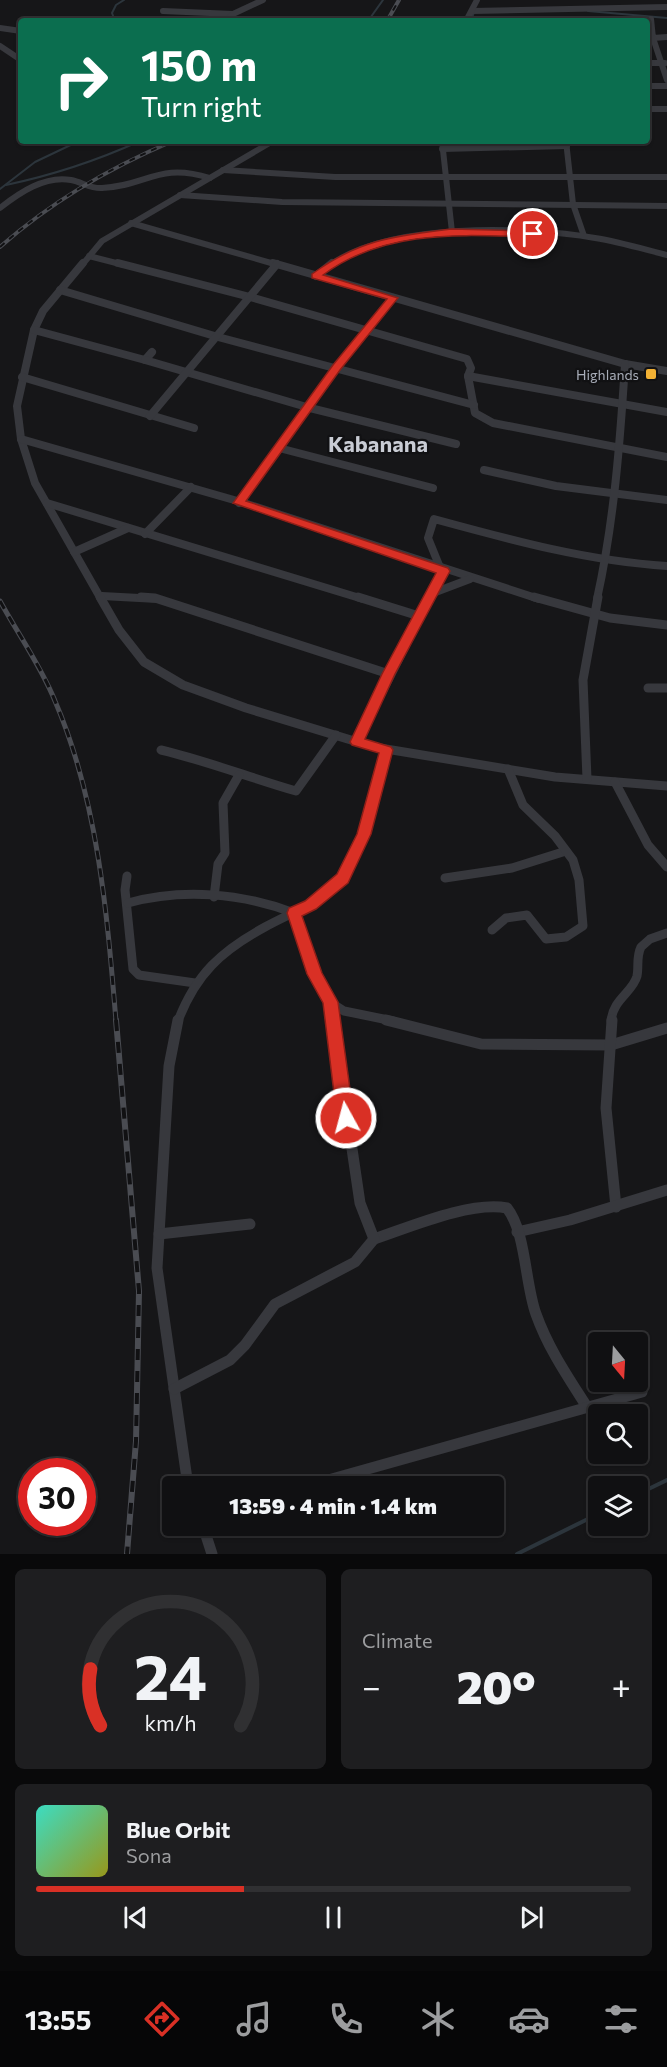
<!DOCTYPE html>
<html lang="en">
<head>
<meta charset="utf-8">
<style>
  :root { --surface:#101012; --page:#1e1e20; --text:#f1f3f6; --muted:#9c9d9f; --line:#303032; --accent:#d93025 }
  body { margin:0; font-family:Commissioner,sans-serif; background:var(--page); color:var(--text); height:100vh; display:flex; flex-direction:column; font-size:22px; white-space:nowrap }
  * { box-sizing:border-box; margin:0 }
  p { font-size:20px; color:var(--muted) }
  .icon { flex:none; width:33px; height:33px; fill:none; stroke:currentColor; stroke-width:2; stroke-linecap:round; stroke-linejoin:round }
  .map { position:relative; height:1554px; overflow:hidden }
  .details { display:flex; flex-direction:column; gap:15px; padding:15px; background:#09090a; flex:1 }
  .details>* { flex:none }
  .hud { position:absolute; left:18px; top:18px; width:632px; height:126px; border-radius:6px; box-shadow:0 2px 4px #0004,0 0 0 2px var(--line); background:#0b6e4f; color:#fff; overflow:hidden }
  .needle { width:39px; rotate:162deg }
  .controls { position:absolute; left:588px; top:1332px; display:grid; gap:12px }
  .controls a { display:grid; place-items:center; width:60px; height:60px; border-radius:6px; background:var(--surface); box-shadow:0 2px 4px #0004,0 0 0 2px var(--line); font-size:30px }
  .speed { position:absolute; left:18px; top:1458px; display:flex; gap:12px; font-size:30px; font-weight:700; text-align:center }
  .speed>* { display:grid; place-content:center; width:78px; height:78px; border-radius:50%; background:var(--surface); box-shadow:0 2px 4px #0004,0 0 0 2px var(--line); line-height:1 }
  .speed .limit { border:9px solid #d22; background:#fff; color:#111 }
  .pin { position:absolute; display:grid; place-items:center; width:51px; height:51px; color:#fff; margin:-26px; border:3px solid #fff; border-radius:50%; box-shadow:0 2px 6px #0007 }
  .me { position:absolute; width:66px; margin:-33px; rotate:353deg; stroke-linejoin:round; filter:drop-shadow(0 0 4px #0008) }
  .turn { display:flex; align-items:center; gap:21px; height:126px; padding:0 24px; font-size:27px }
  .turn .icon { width:78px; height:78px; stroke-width:2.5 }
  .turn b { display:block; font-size:42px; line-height:51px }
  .big { font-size:45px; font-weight:800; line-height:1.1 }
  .details .card { flex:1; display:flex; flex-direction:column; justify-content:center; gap:9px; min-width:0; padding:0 21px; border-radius:9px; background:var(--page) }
  .details .dial { align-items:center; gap:0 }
  .dial svg { height:156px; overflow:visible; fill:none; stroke:var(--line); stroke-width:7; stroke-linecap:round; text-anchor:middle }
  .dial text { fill:var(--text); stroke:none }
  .song { display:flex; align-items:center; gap:18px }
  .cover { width:72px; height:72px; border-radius:9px; background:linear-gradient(135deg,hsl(170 70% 55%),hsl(60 70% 35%)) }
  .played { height:6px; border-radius:3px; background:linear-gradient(90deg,var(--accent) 35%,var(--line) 35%) }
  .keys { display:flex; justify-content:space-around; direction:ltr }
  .heat { display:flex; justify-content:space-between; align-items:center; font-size:33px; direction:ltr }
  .details .tiles { flex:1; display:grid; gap:15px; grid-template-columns:1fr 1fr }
  .card:last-child { grid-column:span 2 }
  .trip { position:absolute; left:162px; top:1476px; width:342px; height:60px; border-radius:6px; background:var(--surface); box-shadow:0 2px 4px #0004,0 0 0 2px var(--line); font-weight:800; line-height:60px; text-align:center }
  .dock { display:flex; height:96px; justify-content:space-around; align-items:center; background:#060607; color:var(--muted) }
  .dock .icon { width:42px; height:42px }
  .dock .on { color:var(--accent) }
  .dock b { font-size:27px; color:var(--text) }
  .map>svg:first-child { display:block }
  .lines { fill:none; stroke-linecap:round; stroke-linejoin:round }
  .stream-far1 { stroke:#2c353c; stroke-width:2 }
  .stream { stroke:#2c353c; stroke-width:4 }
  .minor-far3 { stroke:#37383d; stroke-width:6 }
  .minor-far2 { stroke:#37383d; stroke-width:8 }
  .minor-far1 { stroke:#37383d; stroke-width:9 }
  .minor { stroke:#37383d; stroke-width:11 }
  .rail-far2-casing { stroke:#4a4c52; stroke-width:4 }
  .rail-far1-casing { stroke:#4a4c52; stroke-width:5 }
  .rail-casing { stroke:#4a4c52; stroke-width:6 }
  .rail-far2 { stroke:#111113; stroke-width:2; stroke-dasharray:6; stroke-linecap:butt }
  .rail-far1 { stroke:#111113; stroke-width:3; stroke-dasharray:9; stroke-linecap:butt }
  .rail { stroke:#111113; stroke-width:4; stroke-dasharray:11; stroke-linecap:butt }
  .route { fill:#d93025; stroke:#8d1f18; stroke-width:1.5 }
  .poi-dot { fill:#f2b134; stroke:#111113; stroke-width:2 }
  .labels { text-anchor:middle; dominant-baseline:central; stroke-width:4.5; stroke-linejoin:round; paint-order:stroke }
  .far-poi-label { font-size:14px; fill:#a8adb8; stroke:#111113; text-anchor:end }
  .district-label { font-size:22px; font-weight:bold; fill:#c9ccd4; stroke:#111113 }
</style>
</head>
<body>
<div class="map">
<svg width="667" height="1554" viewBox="0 0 667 1554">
  <rect width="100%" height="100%" fill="#161618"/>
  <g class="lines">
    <!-- stream-far1 -->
    <g class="stream-far1">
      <path d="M588,11L667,18"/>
      <path d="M115,21L112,13L116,5L124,0"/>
      <path d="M368,21L383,0"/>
      <path d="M471,21L474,12"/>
      <path d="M6,185C53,175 96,161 140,141"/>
      <path d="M0,189L35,162L79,141"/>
    </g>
    <!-- stream -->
    <g class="stream">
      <path d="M638,1494L667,1480"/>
      <path d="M517,1554L598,1514"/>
    </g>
    <!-- minor-far3 -->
    <g class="minor-far3">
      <path d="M163,11L233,14"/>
      <path d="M472,11L667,7"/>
      <path d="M651,19L653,38L667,37"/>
      <path d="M225,21L233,14L263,0"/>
      <path d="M466,21L477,0"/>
      <path d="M0,28L21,31"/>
      <path d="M646,38H653L667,80"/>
      <path d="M0,46L21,60"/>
      <path d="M646,63H665"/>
      <path d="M646,86H667"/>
      <path d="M646,109H667"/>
      <path d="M442,141L452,232"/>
      <path d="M566,141L573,204L584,236"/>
      <path d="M442,149L567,146"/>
      <path d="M223,170L335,177H667"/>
      <path d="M180,195L282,202L667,206"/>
      <path d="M0,208C19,193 45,175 71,180C82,182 91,189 102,188C148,186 157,162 210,178"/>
      <path d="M131,223L278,265"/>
      <path d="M89,256L124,265"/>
      <path d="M82,265L102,241L273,141"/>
      <path d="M330,265C390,222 524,226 595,238C620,242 643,249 667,255"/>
    </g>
    <!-- minor-far2 -->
    <g class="minor-far2">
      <path d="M83,263L43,311L34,330L17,406L21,439L35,483L101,599"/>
      <path d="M118,263L250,297L467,359L471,368L468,376L475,413L493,423L667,457"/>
      <path d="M273,263L625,364L667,371"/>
      <path d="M316,276L332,263"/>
      <path d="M60,290L218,337L474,405"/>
      <path d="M34,330L145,360L152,352"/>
      <path d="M145,360L310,408L456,444"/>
      <path d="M468,376L667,412"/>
      <path d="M22,377L194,428"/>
      <path d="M150,416L277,264"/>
      <path d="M21,439L241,502L539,599"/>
      <path d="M279,448L433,488"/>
      <path d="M484,470L556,486L667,500"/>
      <path d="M47,503L363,599"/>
      <path d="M239,503L337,367L393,298"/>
      <path d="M145,534L191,487"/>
      <path d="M74,552L128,528"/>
      <path d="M441,570L428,538L434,519C511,540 587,561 667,566"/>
      <path d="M433,593L470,579"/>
      <path d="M102,596L158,599"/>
      <path d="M429,599L444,571"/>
      <path d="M597,599C614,522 620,443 625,364"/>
    </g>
    <!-- minor-far1 -->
    <g class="minor-far1">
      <path d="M100,597L119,630L144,662L183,685L246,708L374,747L555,777L667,786"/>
      <path d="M141,597L155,598L389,674"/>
      <path d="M358,597L419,616"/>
      <path d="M534,597L610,618L667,625"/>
      <path d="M648,688H667"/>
      <path d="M357,742L430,597"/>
      <path d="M161,750C207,761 251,778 296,791L336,735"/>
      <path d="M587,779L583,680L598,597"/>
      <path d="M615,782L648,845L667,867"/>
      <path d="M127,876L125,890L133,969L139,975L195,983"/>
      <path d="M445,878L512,868L566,851"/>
      <path d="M214,897L218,864L225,853L223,803L239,775"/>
      <path d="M128,903C182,888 242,893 294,913L315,974L330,1002L333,1021"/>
      <path d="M492,930L506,918L527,915L546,939L566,937L583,926L579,880L573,860L555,836L523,805L508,769"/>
      <path d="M330,1002L344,1011L393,1021"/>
      <path d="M178,1021C196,974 221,951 265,927C292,912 321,903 341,879C365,851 377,786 386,750"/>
      <path d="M611,1021C613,999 633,992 637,976C639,966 636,957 641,947L650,939L667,933"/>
    </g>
    <!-- minor -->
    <g class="minor">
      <path d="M178,1020L169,1066L157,1268L188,1486"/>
      <path d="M386,1020L481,1044L611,1045L667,1028"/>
      <path d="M612,1020L606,1108L616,1207"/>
      <path d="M517,1232L570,1220L667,1190"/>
      <path d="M159,1234L250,1224"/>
      <path d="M374,1239C410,1227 470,1201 507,1208C526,1232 525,1284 536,1314C548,1348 568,1377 587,1407"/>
      <path d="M174,1389L230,1360L245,1345L275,1304L355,1262L374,1239L360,1203L333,1020"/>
      <path d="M307,1486L642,1392"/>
      <path d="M203,1526L212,1554"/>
    </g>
    <!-- rail-far2 casing -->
    <g class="rail-far2-casing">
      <g id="rail-far2">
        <path d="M387,21L399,0"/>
        <path d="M0,247C52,201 109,168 173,141"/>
      </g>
    </g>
    <!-- rail-far1 casing -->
    <g class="rail-far1-casing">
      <path id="rail-far1" d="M0,601C18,634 41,666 55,701C98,801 107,913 116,1021"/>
    </g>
    <!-- rail casing -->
    <g class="rail-casing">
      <path id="rail" d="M116,1020L139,1291L136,1441L127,1554"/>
    </g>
    <!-- rail-far2 -->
    <use href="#rail-far2" class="rail-far2"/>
    <!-- rail-far1 -->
    <use href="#rail-far1" class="rail-far1"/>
    <!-- rail -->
    <use href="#rail" class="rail"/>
  </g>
  <!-- route -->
  <path class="route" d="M452,229L533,231L538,234L533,237C460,235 385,229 323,275L398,298L340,370L246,501L448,568L450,571L395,674L365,739L391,747L393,750L371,834L348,883L316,909L302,916L322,973L338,1002L354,1118L351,1123L346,1126L340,1123L337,1118L323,1003L307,974L287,913L289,908L305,901L337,874L357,834L379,753L352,745L350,742L382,674L436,573L233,503L333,365L387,299L312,278V274C360,239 395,236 452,229Z"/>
  <!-- markers -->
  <rect class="poi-dot" x="645" y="368" width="12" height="12" rx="3"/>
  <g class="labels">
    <!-- far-poi labels -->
    <g class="far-poi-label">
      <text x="639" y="374">Highlands</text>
    </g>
    <!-- district labels -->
    <g class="district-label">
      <text x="378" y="443">Kabanana</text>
    </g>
  </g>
</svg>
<div class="controls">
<a><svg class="needle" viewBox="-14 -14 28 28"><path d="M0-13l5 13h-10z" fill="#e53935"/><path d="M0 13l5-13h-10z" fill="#9c9d9f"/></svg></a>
<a><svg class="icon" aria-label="search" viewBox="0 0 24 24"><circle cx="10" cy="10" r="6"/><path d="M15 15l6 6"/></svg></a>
<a><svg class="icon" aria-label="layers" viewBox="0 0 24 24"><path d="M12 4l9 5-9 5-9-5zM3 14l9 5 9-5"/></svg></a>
</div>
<div class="speed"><div class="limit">30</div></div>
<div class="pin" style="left:533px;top:234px;background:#d93025"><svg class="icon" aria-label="arrive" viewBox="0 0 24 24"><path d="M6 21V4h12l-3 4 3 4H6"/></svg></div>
<svg class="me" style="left:346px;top:1118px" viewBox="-20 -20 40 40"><circle r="17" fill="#d93025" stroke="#fff" stroke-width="3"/><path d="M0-11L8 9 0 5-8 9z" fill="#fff"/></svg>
<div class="trip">13:59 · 4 min · 1.4 km</div>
<div class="hud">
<div class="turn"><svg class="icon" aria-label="right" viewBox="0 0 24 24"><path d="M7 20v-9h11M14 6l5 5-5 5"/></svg><div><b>150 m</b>Turn right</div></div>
</div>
</div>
<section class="details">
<div class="tiles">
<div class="card dial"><svg viewBox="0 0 100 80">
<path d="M14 69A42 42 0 1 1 86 69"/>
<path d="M14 69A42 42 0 0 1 9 40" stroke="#d93025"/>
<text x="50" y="56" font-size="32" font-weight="700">24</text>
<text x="50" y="72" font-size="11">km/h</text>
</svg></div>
<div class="card"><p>Climate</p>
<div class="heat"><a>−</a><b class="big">20°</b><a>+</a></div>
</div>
<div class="card">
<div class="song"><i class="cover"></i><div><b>Blue Orbit</b><p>Sona</p></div></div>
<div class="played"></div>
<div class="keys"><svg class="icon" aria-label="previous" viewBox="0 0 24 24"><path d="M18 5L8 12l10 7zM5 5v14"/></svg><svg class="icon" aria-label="pause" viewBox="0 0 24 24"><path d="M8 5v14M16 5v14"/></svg><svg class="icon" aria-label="next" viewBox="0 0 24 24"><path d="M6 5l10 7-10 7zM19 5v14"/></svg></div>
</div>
</div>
</section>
<nav class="dock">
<b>13:55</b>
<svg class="icon on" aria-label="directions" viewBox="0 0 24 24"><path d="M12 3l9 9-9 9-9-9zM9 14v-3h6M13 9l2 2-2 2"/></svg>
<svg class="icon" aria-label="music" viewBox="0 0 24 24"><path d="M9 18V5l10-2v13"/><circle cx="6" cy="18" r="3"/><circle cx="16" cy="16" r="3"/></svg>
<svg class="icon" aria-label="phone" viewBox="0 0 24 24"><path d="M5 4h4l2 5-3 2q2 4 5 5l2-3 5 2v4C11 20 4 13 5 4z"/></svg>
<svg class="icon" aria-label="climate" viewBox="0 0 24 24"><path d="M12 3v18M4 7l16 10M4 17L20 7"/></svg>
<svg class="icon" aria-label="car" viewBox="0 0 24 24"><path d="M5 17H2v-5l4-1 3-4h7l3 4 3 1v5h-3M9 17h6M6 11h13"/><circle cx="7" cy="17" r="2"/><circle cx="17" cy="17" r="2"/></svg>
<svg class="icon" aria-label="filters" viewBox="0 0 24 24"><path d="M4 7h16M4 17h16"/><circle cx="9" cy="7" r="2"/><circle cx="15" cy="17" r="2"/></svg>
</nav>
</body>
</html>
